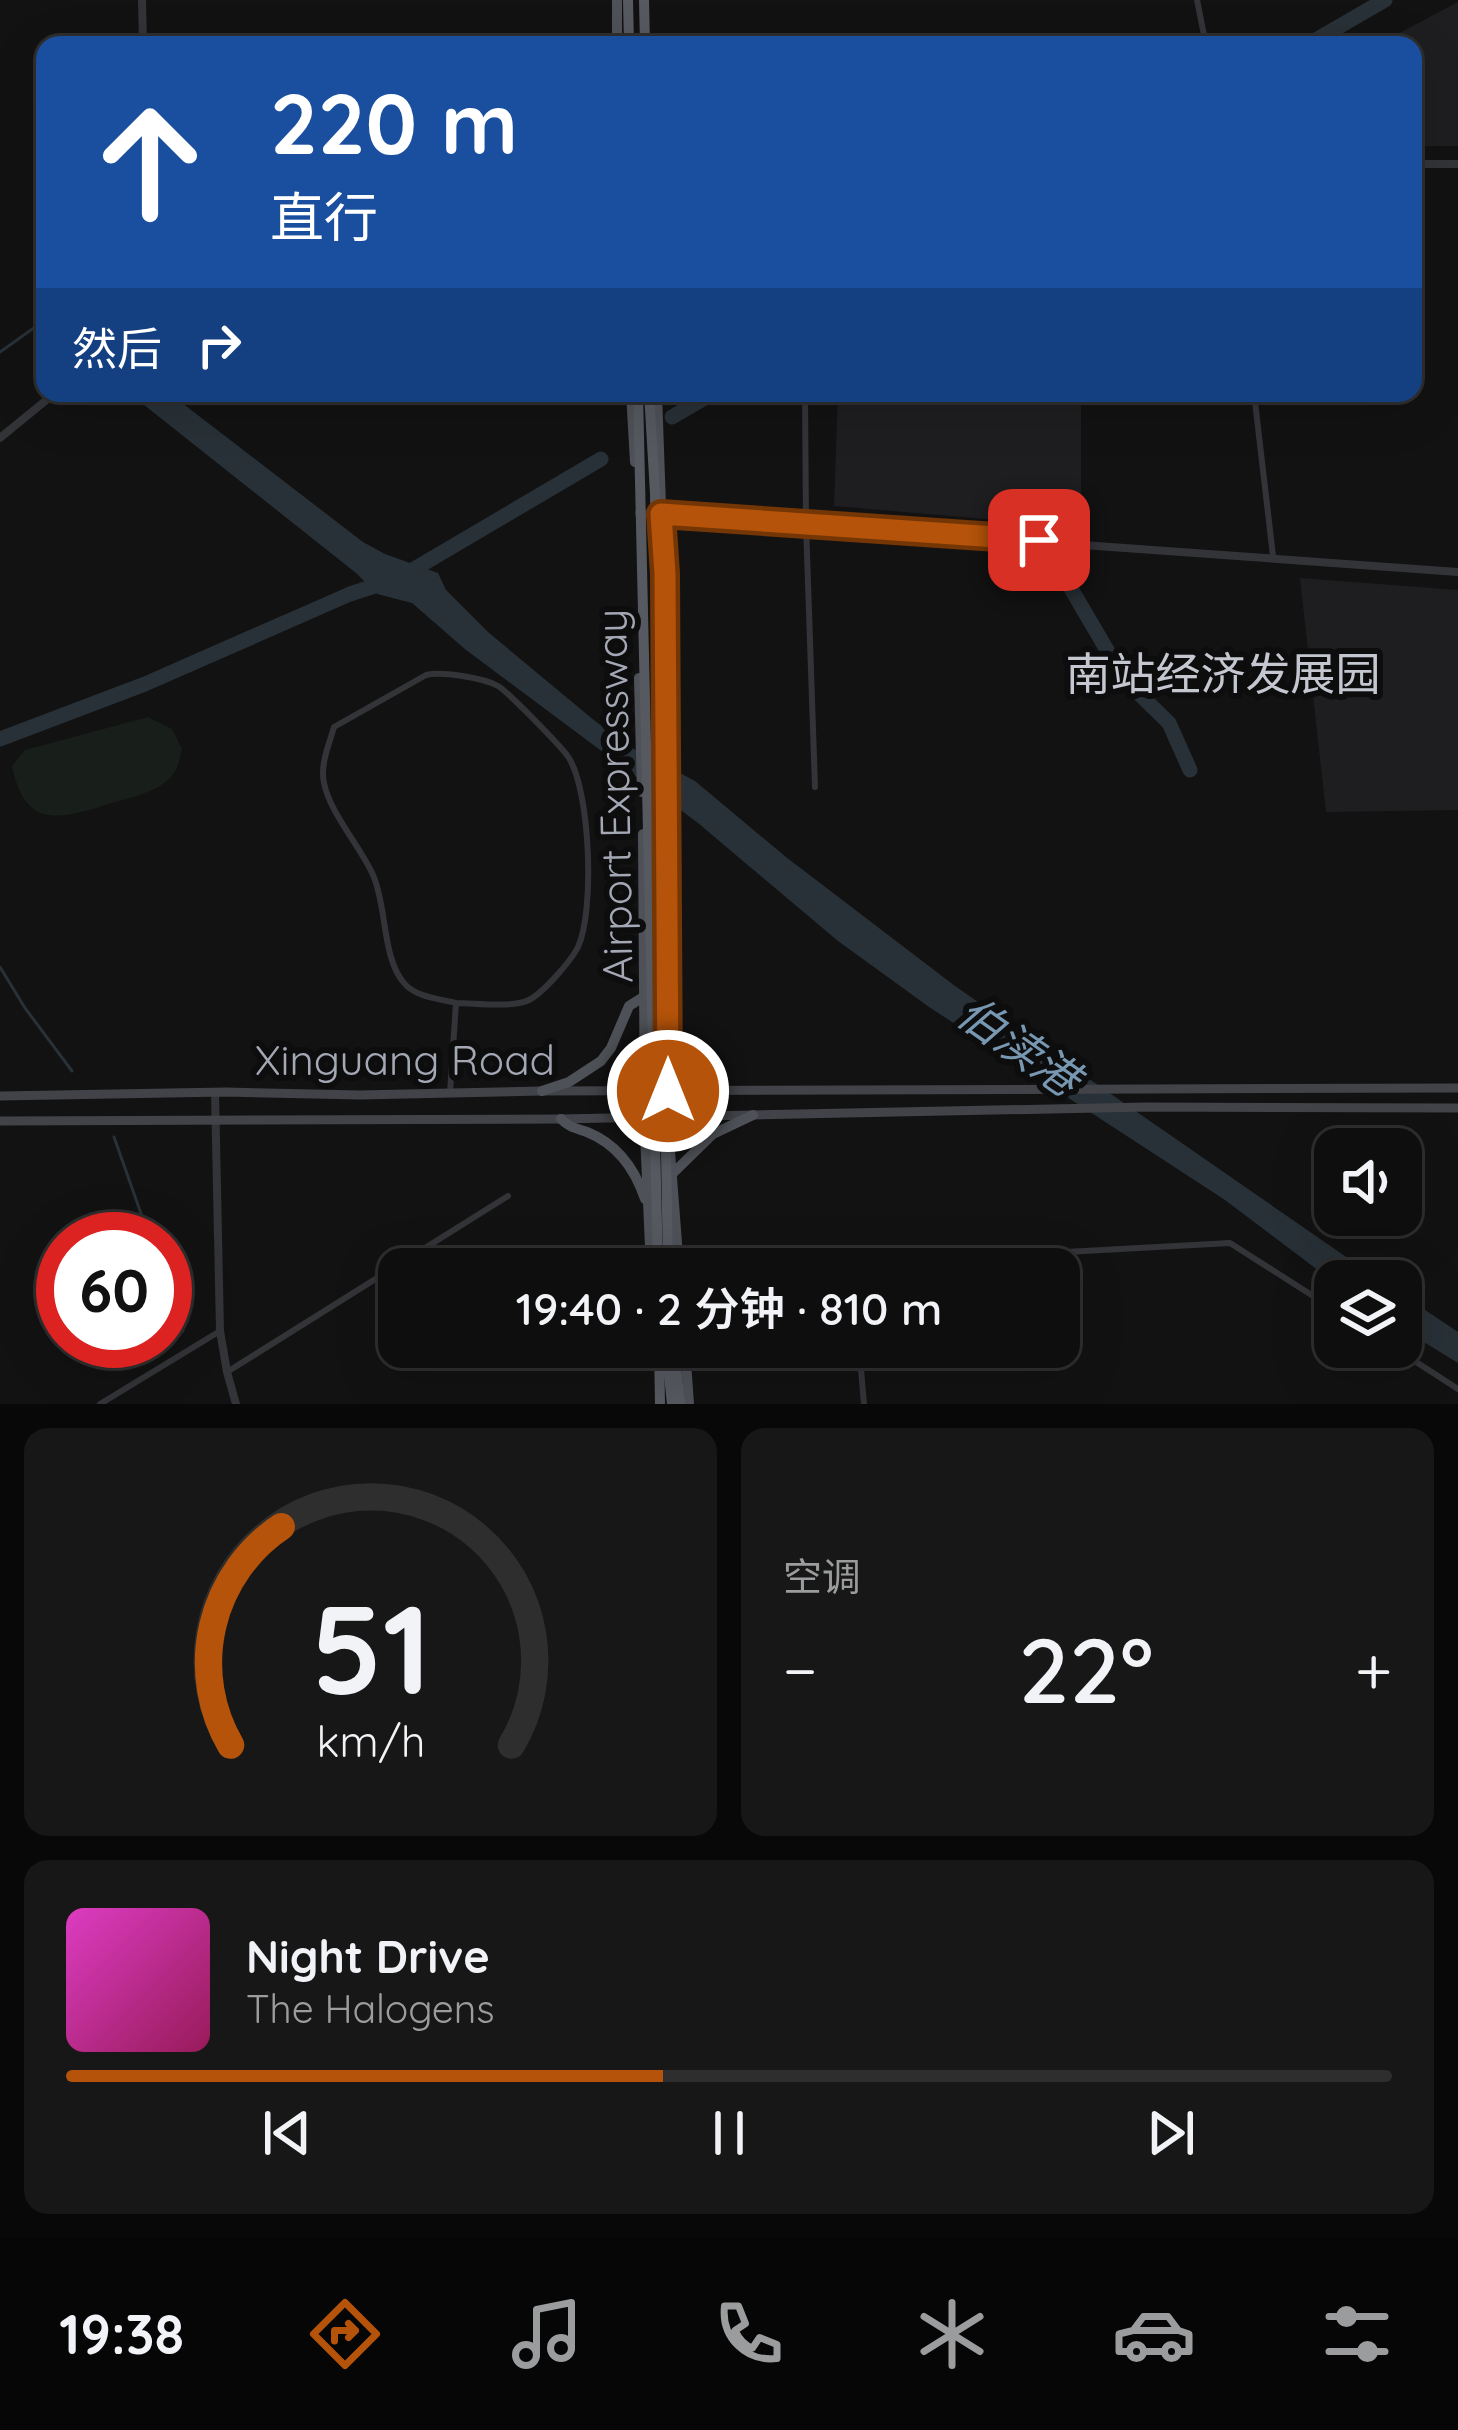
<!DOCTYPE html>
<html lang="zh">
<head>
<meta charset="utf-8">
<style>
  :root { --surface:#0e0e0e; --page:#171717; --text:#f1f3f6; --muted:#9b9c9e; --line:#2e2e2e; --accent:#b45309 }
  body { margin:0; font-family:Quicksand,"Noto Sans SC",sans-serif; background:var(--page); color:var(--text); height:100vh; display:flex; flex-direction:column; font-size:45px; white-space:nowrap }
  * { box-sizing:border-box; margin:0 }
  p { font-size:39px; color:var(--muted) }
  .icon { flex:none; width:66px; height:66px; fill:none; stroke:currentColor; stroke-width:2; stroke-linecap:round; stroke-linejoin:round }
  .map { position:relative; height:1404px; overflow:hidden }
  .panel { display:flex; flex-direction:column; gap:24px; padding:24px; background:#080808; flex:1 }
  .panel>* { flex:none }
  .guide { position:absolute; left:36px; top:36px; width:1386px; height:366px; border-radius:24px; box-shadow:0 12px 48px #0002,0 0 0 3px var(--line); background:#1a4fa0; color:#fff; overflow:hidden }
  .controls { position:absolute; left:1314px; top:1128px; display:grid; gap:24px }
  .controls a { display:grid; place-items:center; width:108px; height:108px; border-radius:24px; background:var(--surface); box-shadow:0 12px 48px #0002,0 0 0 3px var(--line); font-size:60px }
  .speed { position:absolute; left:36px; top:1212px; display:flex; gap:24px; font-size:60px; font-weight:700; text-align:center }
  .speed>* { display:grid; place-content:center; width:156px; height:156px; border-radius:50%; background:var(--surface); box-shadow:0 12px 48px #0002,0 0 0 3px var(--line); line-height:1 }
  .speed .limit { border:18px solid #d22; background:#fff; color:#111 }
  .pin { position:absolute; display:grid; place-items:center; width:102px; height:102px; color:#fff; margin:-51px; border-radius:24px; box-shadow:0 6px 18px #0006 }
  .me { position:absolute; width:132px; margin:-66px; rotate:0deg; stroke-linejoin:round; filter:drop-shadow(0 0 9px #0008) }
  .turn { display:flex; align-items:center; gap:42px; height:252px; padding:0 36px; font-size:54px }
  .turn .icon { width:156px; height:156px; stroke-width:2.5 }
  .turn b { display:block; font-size:84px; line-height:102px }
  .then { display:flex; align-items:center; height:114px; padding:0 36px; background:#0003; gap:24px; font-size:45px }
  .big { font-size:90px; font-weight:600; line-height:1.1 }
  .panel .widget { flex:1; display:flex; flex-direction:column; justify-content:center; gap:18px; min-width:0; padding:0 42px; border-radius:24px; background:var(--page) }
  .panel .dial { align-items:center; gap:0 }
  .dial svg { height:312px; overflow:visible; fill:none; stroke:var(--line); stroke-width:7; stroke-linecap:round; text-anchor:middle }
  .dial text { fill:var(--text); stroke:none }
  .song { display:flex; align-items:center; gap:36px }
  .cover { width:144px; height:144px; border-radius:18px; background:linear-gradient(135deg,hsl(310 70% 55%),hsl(330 70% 35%)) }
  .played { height:12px; border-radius:6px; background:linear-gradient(90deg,var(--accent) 45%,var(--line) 45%) }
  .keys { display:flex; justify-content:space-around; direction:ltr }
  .heat { display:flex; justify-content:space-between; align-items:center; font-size:66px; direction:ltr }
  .panel .tiles { flex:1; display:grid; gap:24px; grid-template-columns:1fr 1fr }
  .widget:last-child { grid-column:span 2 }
  .trip { position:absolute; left:378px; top:1248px; width:702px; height:120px; border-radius:24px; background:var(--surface); box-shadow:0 12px 48px #0002,0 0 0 3px var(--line); font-weight:600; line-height:120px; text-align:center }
  .dock { display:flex; height:192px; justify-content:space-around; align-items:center; background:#060606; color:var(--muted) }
  .dock .icon { width:84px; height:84px }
  .dock .current { color:var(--accent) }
  .dock b { font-size:54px; color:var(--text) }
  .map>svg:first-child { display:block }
  .built { fill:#1e1e20 }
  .green { fill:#181e19 }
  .water { fill:#283137 }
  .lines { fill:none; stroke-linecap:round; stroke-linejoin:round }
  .stream { stroke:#283137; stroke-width:3 }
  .river { stroke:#283137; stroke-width:15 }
  .minor { stroke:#333438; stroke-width:6 }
  .tertiary { stroke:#333438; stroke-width:8 }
  .secondary { stroke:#414348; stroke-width:9 }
  .primary { stroke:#4e5157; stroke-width:10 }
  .trunk { stroke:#565a60; stroke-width:10 }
  .trunk-bridge { stroke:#565a60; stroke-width:10 }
  .route-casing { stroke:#753606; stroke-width:30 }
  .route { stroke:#b45309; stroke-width:21 }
  .labels { text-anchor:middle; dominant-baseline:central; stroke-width:12; stroke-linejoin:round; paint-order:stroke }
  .street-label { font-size:42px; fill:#a3a8b4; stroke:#0d0d0e }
  .neighbourhood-label { font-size:45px; fill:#c4c7d0; stroke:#0d0d0e }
  .water-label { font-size:45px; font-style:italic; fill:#7897b1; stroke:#0d0d0e }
</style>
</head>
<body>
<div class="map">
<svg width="1458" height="1404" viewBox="0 0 1458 1404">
  <rect width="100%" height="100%" fill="#121213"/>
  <!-- built -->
  <g class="built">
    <path d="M1458,2V146H1413V45H1377Z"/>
    <path d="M838,393H1081V527L834,506Z"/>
    <path d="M1300,578L1458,590V810L1326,812Z"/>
  </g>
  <!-- green -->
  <path class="green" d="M148,717L172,729L182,749C180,757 178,769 172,776C158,792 132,797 112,803C63,818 25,832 12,766L25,750Z"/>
  <!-- water -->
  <g class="water">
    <path d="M129,393H169L363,542L385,554L438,573L446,590L488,632L595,721L632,748L695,781L786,857L955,986L1381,1281L1335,1283L1225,1200L929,1007L838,941L698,823L466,650L412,603L377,594L356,573Z"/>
    <path d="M1401,1294L1458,1332V1363L1401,1328Z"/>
  </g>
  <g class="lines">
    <!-- stream -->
    <g class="stream">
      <path d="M0,352L45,320"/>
      <path d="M0,967L25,1008L72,1071"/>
      <path d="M114,1137L150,1239"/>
      <path d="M165,1280L183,1331"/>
    </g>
    <!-- river -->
    <g class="river">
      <path d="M1307,45L1385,0"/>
      <path d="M672,417L713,393"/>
      <path d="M1056,563L1124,679L1169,723L1190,770"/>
      <path d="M0,739L145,684L350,594L399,578L601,459"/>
    </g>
    <!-- minor -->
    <g class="minor">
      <path d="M1197,0L1206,45"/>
      <path d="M805,393L806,524L815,787"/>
      <path d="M1254,393L1273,556"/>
      <path d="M450,1093L456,1003C475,1003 513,1008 529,1000C543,993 571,961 578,947C595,910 590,792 569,758C562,747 508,692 498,686C484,678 441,671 426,675L334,727C329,745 320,764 324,783C330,813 360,846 373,875C387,906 382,958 404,983C415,997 440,999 456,1003"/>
      <path d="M852,1269L851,1264L1230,1243L1335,1310"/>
      <path d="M859,1347L864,1404"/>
      <path d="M1393,1347L1458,1389"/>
      <path d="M227,1372L508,1196"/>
      <path d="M100,1404L220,1331"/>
    </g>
    <!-- tertiary -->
    <g class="tertiary">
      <path d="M142,0L143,45"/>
      <path d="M1413,164H1458"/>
      <path d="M0,438L55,393"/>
      <path d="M639,513L1458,572"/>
      <path d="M215,1092L220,1331L227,1372L236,1404"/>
    </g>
    <!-- secondary -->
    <g class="secondary">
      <path d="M0,1096L226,1092L360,1095L542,1091L1458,1088"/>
      <path d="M0,1121L561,1119L1145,1107L1458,1108"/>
    </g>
    <!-- primary -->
    <g class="primary">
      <path d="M617,0V45"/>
      <path d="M631,393L635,462"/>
      <path d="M657,393L662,534"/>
      <path d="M666,606L667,875"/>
      <path d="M639,678L642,792"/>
      <path d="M643,834L645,1134L651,1269"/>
      <path d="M542,1091L569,1082L601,1061L611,1048L629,1006L645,996"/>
      <path d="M561,1119C570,1128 576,1128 587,1132C617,1144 635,1169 645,1199"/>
      <path d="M670,1152L679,1269"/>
      <path d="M672,1174L713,1134L753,1115"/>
      <path d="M685,1347L689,1404"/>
    </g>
    <!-- trunk -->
    <g class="trunk">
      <path d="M628,0L629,45"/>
      <path d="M644,0L645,45"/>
      <path d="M666,1347L672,1404"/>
      <path d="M674,1347L680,1404"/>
    </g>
    <!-- trunk-bridge -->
    <g class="trunk-bridge">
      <path d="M638,393L658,1269"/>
      <path d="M649,393L655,493L668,1269"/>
      <path d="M661,528L667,565L673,647V1008L676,1064"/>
      <path d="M659,1347L660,1404"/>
    </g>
  </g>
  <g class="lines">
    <!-- route casing -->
    <g class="route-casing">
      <path id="route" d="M668,1091L665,574L661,514L1039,540"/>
    </g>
    <!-- route -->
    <use href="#route" class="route"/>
  </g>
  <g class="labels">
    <!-- street labels -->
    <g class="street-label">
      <text transform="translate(614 796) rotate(-91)">Airport Expressway</text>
      <text x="405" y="1059">Xinguang Road</text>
    </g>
    <!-- neighbourhood labels -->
    <g class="neighbourhood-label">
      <text x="1223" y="673">南站经济发展园</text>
    </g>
    <!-- water labels -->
    <g class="water-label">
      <text transform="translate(1019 1045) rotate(35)">伯渎港</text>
    </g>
  </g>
</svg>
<div class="controls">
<a><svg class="icon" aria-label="sound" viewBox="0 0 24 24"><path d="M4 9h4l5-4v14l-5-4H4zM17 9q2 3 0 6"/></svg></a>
<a><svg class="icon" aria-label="layers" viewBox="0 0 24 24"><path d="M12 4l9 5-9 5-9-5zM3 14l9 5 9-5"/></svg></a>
</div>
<div class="speed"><div class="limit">60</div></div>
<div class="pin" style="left:1039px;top:540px;background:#d93025"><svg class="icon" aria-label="arrive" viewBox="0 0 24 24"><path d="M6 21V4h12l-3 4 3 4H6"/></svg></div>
<svg class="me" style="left:668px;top:1091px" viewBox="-20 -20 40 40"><circle r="17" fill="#b45309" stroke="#fff" stroke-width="3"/><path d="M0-11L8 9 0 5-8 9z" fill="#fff"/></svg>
<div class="trip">19:40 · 2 分钟 · 810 m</div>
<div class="guide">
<div class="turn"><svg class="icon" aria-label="ahead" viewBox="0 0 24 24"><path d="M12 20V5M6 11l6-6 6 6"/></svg><div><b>220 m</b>直行</div></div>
<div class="then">然后<svg class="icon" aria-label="right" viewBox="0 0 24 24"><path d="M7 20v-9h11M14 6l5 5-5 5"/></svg></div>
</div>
</div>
<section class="panel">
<div class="tiles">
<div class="widget dial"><svg viewBox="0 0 100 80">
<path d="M14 69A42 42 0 1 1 86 69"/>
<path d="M14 69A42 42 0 0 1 27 13" stroke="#b45309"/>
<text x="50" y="56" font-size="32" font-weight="700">51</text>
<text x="50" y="72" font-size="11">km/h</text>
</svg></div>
<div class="widget"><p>空调</p>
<div class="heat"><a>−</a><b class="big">22°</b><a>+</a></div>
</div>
<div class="widget">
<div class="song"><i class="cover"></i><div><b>Night Drive</b><p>The Halogens</p></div></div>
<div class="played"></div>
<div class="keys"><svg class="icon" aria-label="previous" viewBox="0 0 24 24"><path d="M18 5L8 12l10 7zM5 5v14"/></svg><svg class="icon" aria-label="pause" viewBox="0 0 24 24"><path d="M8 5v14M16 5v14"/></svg><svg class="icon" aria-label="next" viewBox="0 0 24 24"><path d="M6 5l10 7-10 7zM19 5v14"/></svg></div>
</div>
</div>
</section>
<nav class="dock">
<b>19:38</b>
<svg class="icon current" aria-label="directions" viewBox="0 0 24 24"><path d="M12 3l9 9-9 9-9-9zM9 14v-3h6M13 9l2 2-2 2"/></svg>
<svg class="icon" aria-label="music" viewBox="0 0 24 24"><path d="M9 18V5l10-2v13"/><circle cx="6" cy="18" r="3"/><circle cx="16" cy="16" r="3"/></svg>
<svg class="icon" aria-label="phone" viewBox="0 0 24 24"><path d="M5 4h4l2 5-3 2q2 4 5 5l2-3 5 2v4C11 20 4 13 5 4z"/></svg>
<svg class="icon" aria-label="climate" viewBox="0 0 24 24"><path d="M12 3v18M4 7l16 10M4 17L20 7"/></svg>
<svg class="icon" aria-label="car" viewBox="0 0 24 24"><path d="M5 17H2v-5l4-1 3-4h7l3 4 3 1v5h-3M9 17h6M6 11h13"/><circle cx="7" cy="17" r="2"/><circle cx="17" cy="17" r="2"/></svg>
<svg class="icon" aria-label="filters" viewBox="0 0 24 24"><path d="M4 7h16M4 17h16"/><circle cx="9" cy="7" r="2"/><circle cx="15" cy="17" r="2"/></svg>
</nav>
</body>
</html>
